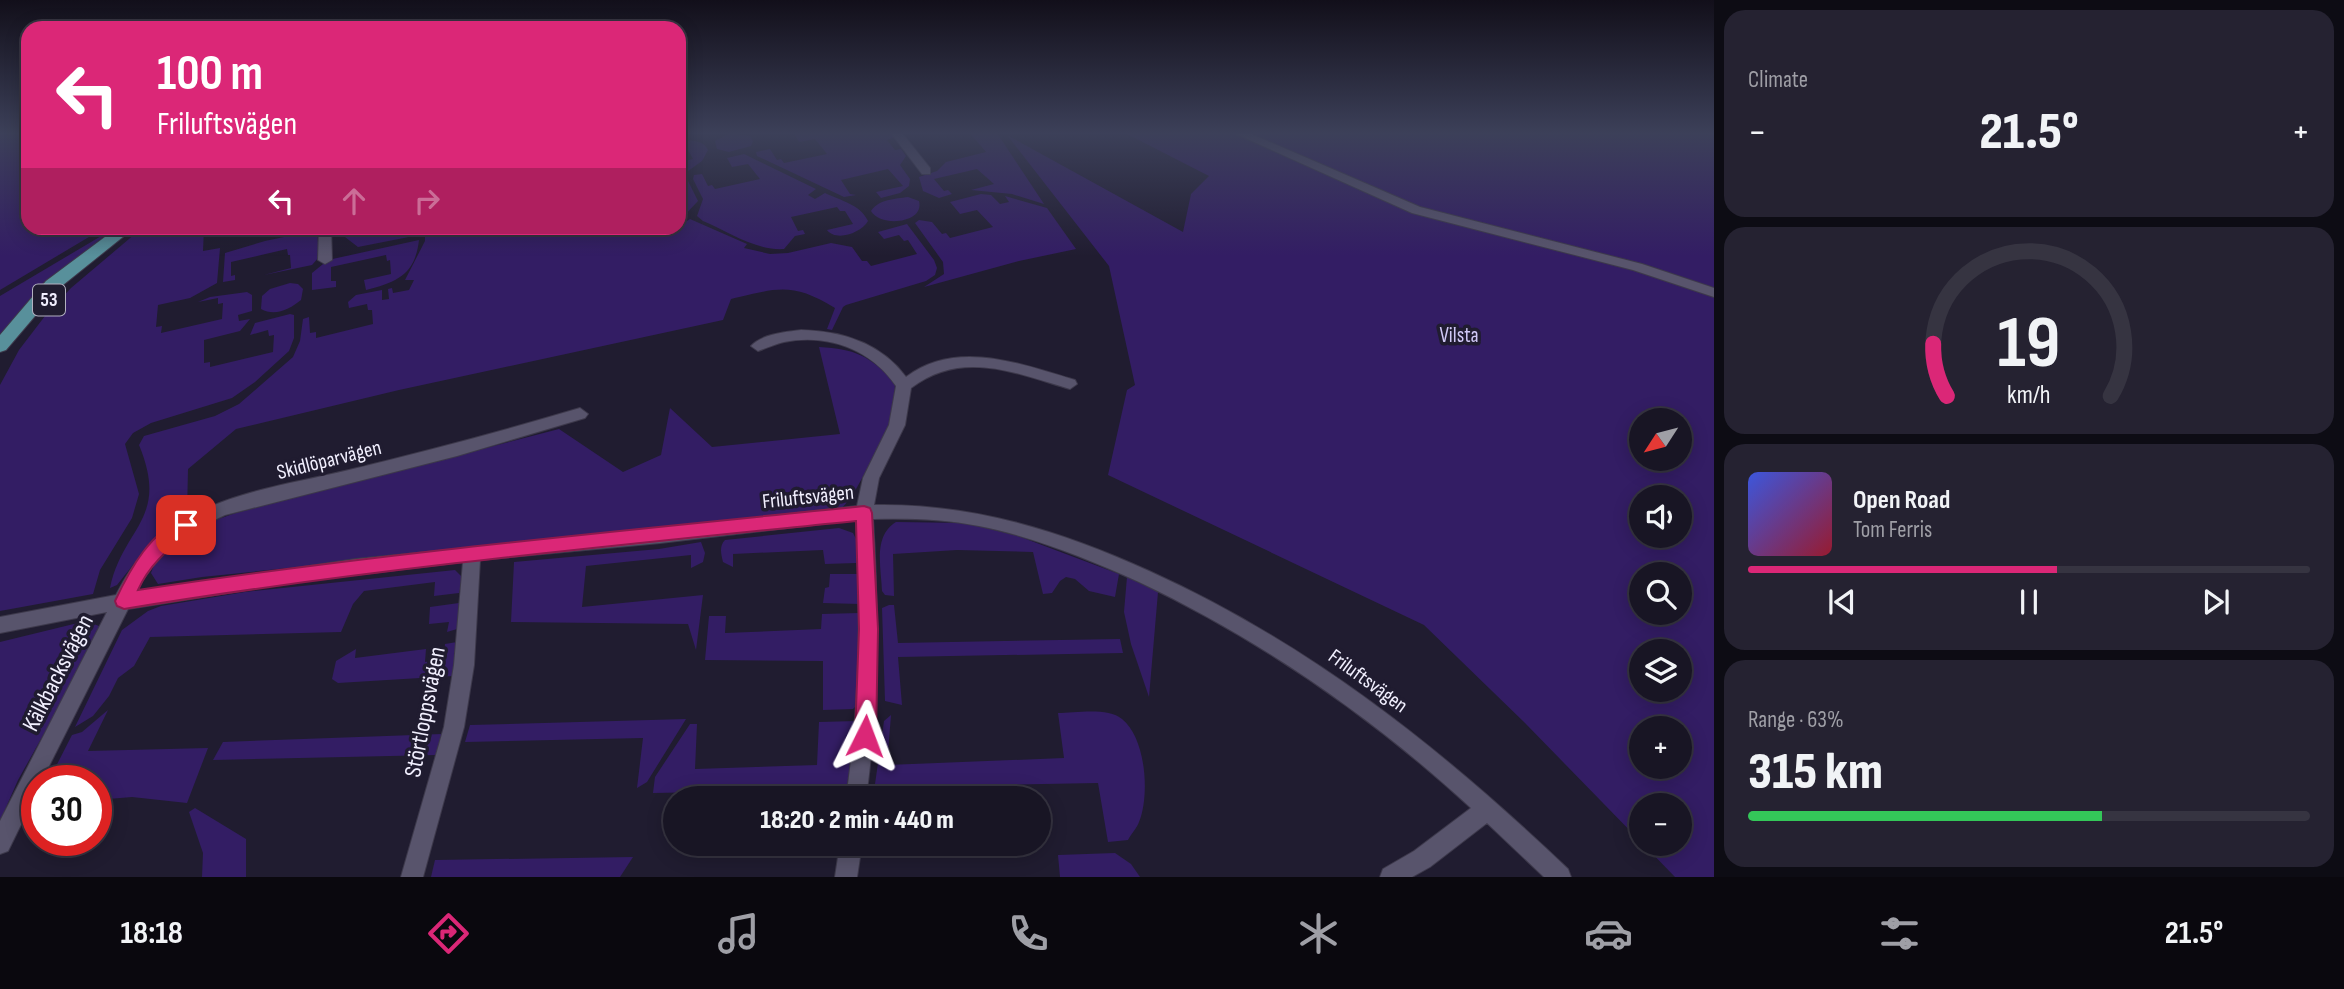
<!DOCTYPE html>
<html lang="en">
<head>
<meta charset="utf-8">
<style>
  :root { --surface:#181524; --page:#252231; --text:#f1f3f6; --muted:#9f9fa6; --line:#363441; --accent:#db2777 }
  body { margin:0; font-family:"Sofia Sans Condensed",sans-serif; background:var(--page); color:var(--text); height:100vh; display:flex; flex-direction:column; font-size:26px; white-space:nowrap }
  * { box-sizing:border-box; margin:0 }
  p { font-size:23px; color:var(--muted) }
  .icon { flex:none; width:38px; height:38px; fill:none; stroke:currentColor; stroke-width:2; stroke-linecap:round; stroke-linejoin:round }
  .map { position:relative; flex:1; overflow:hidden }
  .sheet { display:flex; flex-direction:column; gap:10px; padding:10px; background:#0d0c14; width:630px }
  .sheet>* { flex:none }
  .top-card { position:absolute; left:21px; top:21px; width:665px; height:214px; border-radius:21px; box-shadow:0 4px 18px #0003,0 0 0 2px var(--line); background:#db2777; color:#fff; overflow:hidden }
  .needle { width:46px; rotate:234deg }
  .buttons { position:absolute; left:1629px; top:408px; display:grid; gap:14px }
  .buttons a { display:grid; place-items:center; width:63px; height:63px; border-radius:50%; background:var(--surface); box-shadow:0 4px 18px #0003,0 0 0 2px var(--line); font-size:35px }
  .speed { position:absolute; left:21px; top:765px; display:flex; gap:14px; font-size:35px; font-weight:700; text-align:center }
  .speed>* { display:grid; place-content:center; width:91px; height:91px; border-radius:50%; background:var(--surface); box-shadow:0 4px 18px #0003,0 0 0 2px var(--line); line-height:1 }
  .speed .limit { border:10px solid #d22; background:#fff; color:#111 }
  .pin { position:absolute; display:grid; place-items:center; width:60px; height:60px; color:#fff; margin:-30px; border-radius:14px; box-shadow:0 4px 10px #0006 }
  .me { position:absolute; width:77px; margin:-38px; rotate:3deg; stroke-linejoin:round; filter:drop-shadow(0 0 5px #0008) }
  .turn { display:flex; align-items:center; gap:24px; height:147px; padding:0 21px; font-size:32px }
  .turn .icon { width:91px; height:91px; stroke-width:2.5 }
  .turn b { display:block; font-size:49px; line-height:60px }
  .lanes { display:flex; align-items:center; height:66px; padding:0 21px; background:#0003; justify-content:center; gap:35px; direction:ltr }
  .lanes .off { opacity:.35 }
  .big { font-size:52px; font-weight:800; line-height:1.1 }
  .sheet .tile { flex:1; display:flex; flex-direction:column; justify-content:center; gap:10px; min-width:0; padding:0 24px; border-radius:21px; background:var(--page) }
  .sheet .dial { align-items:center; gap:0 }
  .dial svg { height:182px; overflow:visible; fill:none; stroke:var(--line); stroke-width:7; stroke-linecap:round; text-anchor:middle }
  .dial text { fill:var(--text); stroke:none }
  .song { display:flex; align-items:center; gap:21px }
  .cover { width:84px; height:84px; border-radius:10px; background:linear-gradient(135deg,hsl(230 70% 55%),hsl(350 70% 35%)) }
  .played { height:7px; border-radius:4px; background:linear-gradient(90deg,var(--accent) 55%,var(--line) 55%) }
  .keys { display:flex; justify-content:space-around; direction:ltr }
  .heat { display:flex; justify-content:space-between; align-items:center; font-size:38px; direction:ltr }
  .charge { height:10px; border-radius:5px; background:linear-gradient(90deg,#34c759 63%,var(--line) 0) }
  .trip { position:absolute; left:663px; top:786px; width:388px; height:70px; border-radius:35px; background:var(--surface); box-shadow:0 4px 18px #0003,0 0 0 2px var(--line); font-weight:800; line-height:70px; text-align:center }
  .tab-bar { display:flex; height:112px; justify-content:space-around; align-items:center; background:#0a080e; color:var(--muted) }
  .tab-bar .icon { width:49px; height:49px }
  .tab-bar .active { color:var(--accent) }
  .tab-bar b { font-size:32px; color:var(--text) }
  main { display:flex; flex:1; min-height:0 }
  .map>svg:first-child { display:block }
  .green { fill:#331d64; fill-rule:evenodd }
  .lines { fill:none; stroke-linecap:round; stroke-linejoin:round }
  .minor-casing { stroke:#3d394b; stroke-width:2 }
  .major-casing { stroke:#3d394b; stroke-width:2 }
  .minor { fill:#58546c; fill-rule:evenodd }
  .major { fill:#58909b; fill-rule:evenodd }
  .route { fill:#db2777; stroke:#8e194d; stroke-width:2 }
  .labels { text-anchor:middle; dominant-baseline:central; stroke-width:7; stroke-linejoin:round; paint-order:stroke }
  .shield { fill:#201c30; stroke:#b2b0c0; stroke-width:2 }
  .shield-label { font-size:19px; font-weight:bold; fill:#f1effe }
  .park-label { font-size:21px; fill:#d0c8f6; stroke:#201c30 }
  .street-label { font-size:21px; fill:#f1effe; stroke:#201c30 }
  .near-street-label { font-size:24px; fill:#f1effe; stroke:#201c30 }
</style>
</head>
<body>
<main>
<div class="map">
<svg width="1714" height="877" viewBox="0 0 1714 877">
  <rect width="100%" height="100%" fill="#201c30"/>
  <!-- green -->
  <g class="green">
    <path d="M0,133H28V228H104L0,290Z"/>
    <path d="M730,133L750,136L753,141L751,146L729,152L717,149L715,141Z"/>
    <path d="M794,133H891L894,137L887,140L895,150L901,149L906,156L900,165L910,179L909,186L900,193L881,198L876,192L903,186L888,169L841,180L850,194L856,195L844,197L757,156L756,152L770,149L777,160L781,159L784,163L827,154L815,139L799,142Z"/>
    <path d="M970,133H997L1044,204L1012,194L971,190L994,184L977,169L934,179L944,191L948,190L952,194L939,198L923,191L919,177L937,171L946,162L986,152Z"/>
    <path d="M1125,133H1714V877H1675L1643,844H1680V805H1642L1641,842L1525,723L1424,625L1108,475L1127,390L1135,385L1109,266L1007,135L1183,232L1191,194L1209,176ZM1642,420H1680V458H1642ZM1642,497H1680V536H1642ZM1642,574H1680V612H1642ZM1642,651H1680V690H1642ZM1642,728H1680V766H1642Z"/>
    <path d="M679,141C689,140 703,139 708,150L702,161L688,171V181L698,201L679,221V162L693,159L687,148L679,145Z"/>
    <path d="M744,154L816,189L808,195L815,199L825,193C841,201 860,204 868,221C861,233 836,242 827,230L853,224L845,211H840L837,207L791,217L798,231L803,230L805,234L795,236L784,249C756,251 727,231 703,221L697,216L703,199L693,179L694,175L702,174L708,186L712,185L715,189L760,179L748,164L732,167L727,158Z"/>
    <path d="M981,194L991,195L1000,204L1009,202L1005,196L1047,208L1076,249L1019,261L924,287L944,274L943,262L915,223L919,220L932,222L942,234L946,233L950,238L993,227L977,210L960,214L950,202Z"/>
    <path d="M908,197L919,201C925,223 881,228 871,211C879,199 895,199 908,197Z"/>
    <path d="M690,219L747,244L744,248L770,254L788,253L831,243L852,247L862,261H867L871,266L917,254L908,240L904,241L899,235L884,239L878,232L907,224L934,260L937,268L935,275L926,281L846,305L843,307L832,330L827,329L835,308C792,282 778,288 731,299L723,320L399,390L236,429L188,469L187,515L144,551L117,585L110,588C123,526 170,520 139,445L144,436L215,416L239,404L293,357L300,341L303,319L309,317L310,333L316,332V338L373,324L372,310H368L367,304L349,308L348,302L356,295L382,290V300L389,299L388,289L392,288L393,293L409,290L414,280H405L425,241V228H670L660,234L664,236Z"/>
    <path d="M142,228H204L203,251L220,248L217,283L190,298L158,305L156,327L162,326L161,333L222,319L223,303L218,304V298L198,302L210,297L247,292L252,295V311L238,315L239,321L250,319L240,331L204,340V363L210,362V367L273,352L274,335L269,336L268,330L250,335L255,323L290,314L294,315V338L289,351L255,382L232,398L151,423L133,433L125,444L139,494L132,518L100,570L93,594L0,611V385L19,350L45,316L71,288Z"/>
    <path d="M335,228H418L419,235L358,247L345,237L336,234Z"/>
    <path d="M113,229L72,262L0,339V296Z"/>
    <path d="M317,230L319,257L312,265L264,275L291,268L290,255H288L287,249L231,262V276L235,275V280L223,282L225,253L265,241Z"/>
    <path d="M419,240C415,275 397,282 366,290L364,280L391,274L390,260L387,261L386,255L331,267V281H336V287L312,290V273L328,260Z"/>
    <path d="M290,283L298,284L303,289L301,300C290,309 275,317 261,309L262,296L270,289Z"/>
    <path d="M819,347C856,349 869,356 895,382L894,421L851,498L839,511L202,577L158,584L151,573C162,538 204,524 236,513L559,429L623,472L661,455L670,408L712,447L840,434Z"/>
    <path d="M896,522L965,523L1018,536L1119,574L1115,597L1089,591L1075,579L1066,577L1060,581L1052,593L1043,594L1033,552L957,550L893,554L894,596L885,595L882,591C881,567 873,536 896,522Z"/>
    <path d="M839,528L853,533L857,541L856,563L825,564L823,550L733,554V567L723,562C721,554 719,546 725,540Z"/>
    <path d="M701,542L705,553L703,562L691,568V555L586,566L582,607L703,595L696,650L688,624L511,622L514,562L659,549Z"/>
    <path d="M455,570L463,578L459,593L434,596L435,582L364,591L353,604L341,632L150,637L134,666L118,678L109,696L93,716L75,727L122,630L148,611L161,606L245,592Z"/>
    <path d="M830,574H860V604L823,603L825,588L829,587Z"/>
    <path d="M1127,577L1158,592L1149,697L1131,644L1124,612Z"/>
    <path d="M459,603L457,629L447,632L449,622L429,624L430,607Z"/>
    <path d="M889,605H894L898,643L1120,639L1123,653L898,657L902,705L885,701L882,608Z"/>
    <path d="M859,613L860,702L853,709L823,710V661L705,660L709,616H726L725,633L821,629L822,614Z"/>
    <path d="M86,621L99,626L98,637L18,780L0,821V642Z"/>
    <path d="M457,642L453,676L338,683L332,679L336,661L356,649L355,658L426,649L425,662L444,659L445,644Z"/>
    <path d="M108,710L88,751L208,748L187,803L132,797L96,800V780H49L72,735L82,732Z"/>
    <path d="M1058,713C1075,713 1108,707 1122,719C1146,738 1150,795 1139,822C1137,828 1131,834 1128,840L1108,842L1098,783L885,787L883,798H873L884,721L891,715L887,765L1064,758Z"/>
    <path d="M686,719L647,782L637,788L643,738L465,742L470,725Z"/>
    <path d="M857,721L845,798H825V790L653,793L655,777L690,724H697L695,769L817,765L819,722Z"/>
    <path d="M442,734L436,755L213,760L223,742Z"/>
    <path d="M195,808L246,839V877H202L203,853L189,812Z"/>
    <path d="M1115,853L1131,864L1140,877H1060L1058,855Z"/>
    <path d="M633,857L620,877H431L435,860Z"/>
  </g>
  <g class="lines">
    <!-- minor casing -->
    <g class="minor-casing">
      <g id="minor">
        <path d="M891,133H902L930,168V174H922Z"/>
        <path d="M1234,133H1249L1420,207L1642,264L1714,288V297L1633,270L1412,213Z"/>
        <path d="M319,228H331L332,260L325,264L318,260Z"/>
        <path d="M801,330C842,331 881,343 906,377C956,339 1021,364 1075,380L1077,384L1070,389C1015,373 962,349 911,388L905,425L879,478L874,505C971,503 1061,531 1149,571C1310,644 1441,748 1568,869L1571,877H1544L1487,823L1430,867L1412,877H1380L1383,869L1414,851L1471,808C1372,717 1261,640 1139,582C1088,559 1034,537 979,526C944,519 908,518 873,519C879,613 879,704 866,798H846C860,704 861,615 856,520L660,543L480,560L474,665L464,727L423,877H401L444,727L454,665L463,562L296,582L128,609L42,780H37V792L8,851L0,854V821L107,612L0,633V617L116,595C134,560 152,538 187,518C235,491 295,483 349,470C427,451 503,431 580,408L588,414L585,418L457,456L225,515C188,532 155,554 136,592L356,559L660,529L857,506L863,478L889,425L896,386C872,350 828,333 784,342C775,344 767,348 758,351L751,346C762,334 785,332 801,330Z"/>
        <path d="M840,844H862L857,877H835Z"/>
      </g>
    </g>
    <!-- major casing -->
    <g class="major-casing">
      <path id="major" d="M117,228H134L58,289L6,350L0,352V335L46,281Z"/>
    </g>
    <!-- minor -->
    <use href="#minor" class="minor"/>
    <!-- major -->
    <use href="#major" class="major"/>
  </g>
  <!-- sky -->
  <linearGradient id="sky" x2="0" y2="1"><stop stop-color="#120f1a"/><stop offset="0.52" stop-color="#3c4059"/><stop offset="1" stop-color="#3c4059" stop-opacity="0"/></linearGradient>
  <rect width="1714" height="256" fill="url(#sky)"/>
  <!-- route -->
  <path class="route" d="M864,506L870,508L872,513L878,629L876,736L873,743L865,746L858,743L855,736L859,629L856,521C611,546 367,569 124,609L117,606L115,601C130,569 151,530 186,518L192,520L195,525L192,530C169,549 150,563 138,590C378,553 621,531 864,506Z"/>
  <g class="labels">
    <!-- shield labels -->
    <rect class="shield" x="33" y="284.5" width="32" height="31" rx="5"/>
    <g class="shield-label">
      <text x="49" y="300">53</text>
    </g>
    <!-- park labels -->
    <g class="park-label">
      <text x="1459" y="335">Vilsta</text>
    </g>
    <!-- street labels -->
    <g class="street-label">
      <text transform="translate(329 460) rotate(-14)">Skidlöparvägen</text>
      <text transform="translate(808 497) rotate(-6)">Friluftsvägen</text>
      <text transform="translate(1368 681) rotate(36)">Friluftsvägen</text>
    </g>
    <!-- near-street labels -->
    <g class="near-street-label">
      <text transform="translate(58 673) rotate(-63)">Kälkbacksvägen</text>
      <text transform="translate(425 712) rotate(-79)">Störtloppsvägen</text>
    </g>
  </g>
</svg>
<div class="buttons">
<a><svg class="needle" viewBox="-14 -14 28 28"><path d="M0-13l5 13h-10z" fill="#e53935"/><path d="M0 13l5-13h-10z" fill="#9f9fa6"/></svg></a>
<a><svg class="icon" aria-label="sound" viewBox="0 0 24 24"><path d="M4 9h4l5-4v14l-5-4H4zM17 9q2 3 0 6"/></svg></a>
<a><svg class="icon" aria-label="search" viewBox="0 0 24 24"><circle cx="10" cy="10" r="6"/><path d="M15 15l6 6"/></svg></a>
<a><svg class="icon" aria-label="layers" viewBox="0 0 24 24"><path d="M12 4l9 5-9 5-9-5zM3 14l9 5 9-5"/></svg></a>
<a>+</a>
<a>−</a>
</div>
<div class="speed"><div class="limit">30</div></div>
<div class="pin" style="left:186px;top:525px;background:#d93025"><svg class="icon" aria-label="arrive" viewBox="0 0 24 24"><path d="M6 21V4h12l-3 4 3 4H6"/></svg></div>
<svg class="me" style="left:865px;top:736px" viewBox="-20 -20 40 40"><path d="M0-17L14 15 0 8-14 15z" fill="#db2777" stroke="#fff" stroke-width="4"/></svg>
<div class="trip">18:20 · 2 min · 440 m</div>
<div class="top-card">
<div class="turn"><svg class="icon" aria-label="left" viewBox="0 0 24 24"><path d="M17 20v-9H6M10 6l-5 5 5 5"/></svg><div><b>100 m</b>Friluftsvägen</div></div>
<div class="lanes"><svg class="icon" aria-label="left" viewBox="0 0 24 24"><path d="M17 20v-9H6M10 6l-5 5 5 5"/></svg><svg class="icon off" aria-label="ahead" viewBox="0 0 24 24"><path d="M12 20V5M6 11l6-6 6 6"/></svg><svg class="icon off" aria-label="right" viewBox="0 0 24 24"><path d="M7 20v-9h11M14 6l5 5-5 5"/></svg></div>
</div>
</div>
<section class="sheet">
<div class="tile"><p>Climate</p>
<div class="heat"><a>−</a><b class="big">21.5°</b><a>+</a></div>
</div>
<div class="tile dial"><svg viewBox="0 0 100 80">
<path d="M14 69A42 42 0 1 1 86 69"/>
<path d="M14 69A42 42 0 0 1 8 46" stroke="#db2777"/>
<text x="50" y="56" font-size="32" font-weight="700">19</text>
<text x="50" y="72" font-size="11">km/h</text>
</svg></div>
<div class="tile">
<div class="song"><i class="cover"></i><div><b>Open Road</b><p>Tom Ferris</p></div></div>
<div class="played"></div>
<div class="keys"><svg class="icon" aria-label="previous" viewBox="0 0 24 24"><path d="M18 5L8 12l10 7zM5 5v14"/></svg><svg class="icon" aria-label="pause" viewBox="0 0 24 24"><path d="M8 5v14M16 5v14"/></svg><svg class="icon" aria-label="next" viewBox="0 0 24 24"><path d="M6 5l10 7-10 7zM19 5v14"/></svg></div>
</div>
<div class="tile"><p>Range · 63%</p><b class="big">315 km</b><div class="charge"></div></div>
</section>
</main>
<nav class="tab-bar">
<b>18:18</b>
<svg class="icon active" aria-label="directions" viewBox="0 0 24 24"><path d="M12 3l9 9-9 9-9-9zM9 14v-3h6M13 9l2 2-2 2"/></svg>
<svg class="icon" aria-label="music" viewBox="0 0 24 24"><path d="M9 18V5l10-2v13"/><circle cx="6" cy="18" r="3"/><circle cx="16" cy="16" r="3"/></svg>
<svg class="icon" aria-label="phone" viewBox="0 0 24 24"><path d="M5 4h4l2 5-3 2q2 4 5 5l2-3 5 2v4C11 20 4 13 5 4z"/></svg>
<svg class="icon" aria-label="climate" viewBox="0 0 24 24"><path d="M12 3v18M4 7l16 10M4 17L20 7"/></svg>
<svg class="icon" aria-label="car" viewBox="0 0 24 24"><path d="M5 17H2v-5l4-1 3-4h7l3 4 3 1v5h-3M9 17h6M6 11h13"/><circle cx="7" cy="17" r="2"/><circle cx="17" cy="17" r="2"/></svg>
<svg class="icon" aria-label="filters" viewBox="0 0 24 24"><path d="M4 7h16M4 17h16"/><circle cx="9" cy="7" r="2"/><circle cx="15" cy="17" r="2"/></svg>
<b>21.5°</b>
</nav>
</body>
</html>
